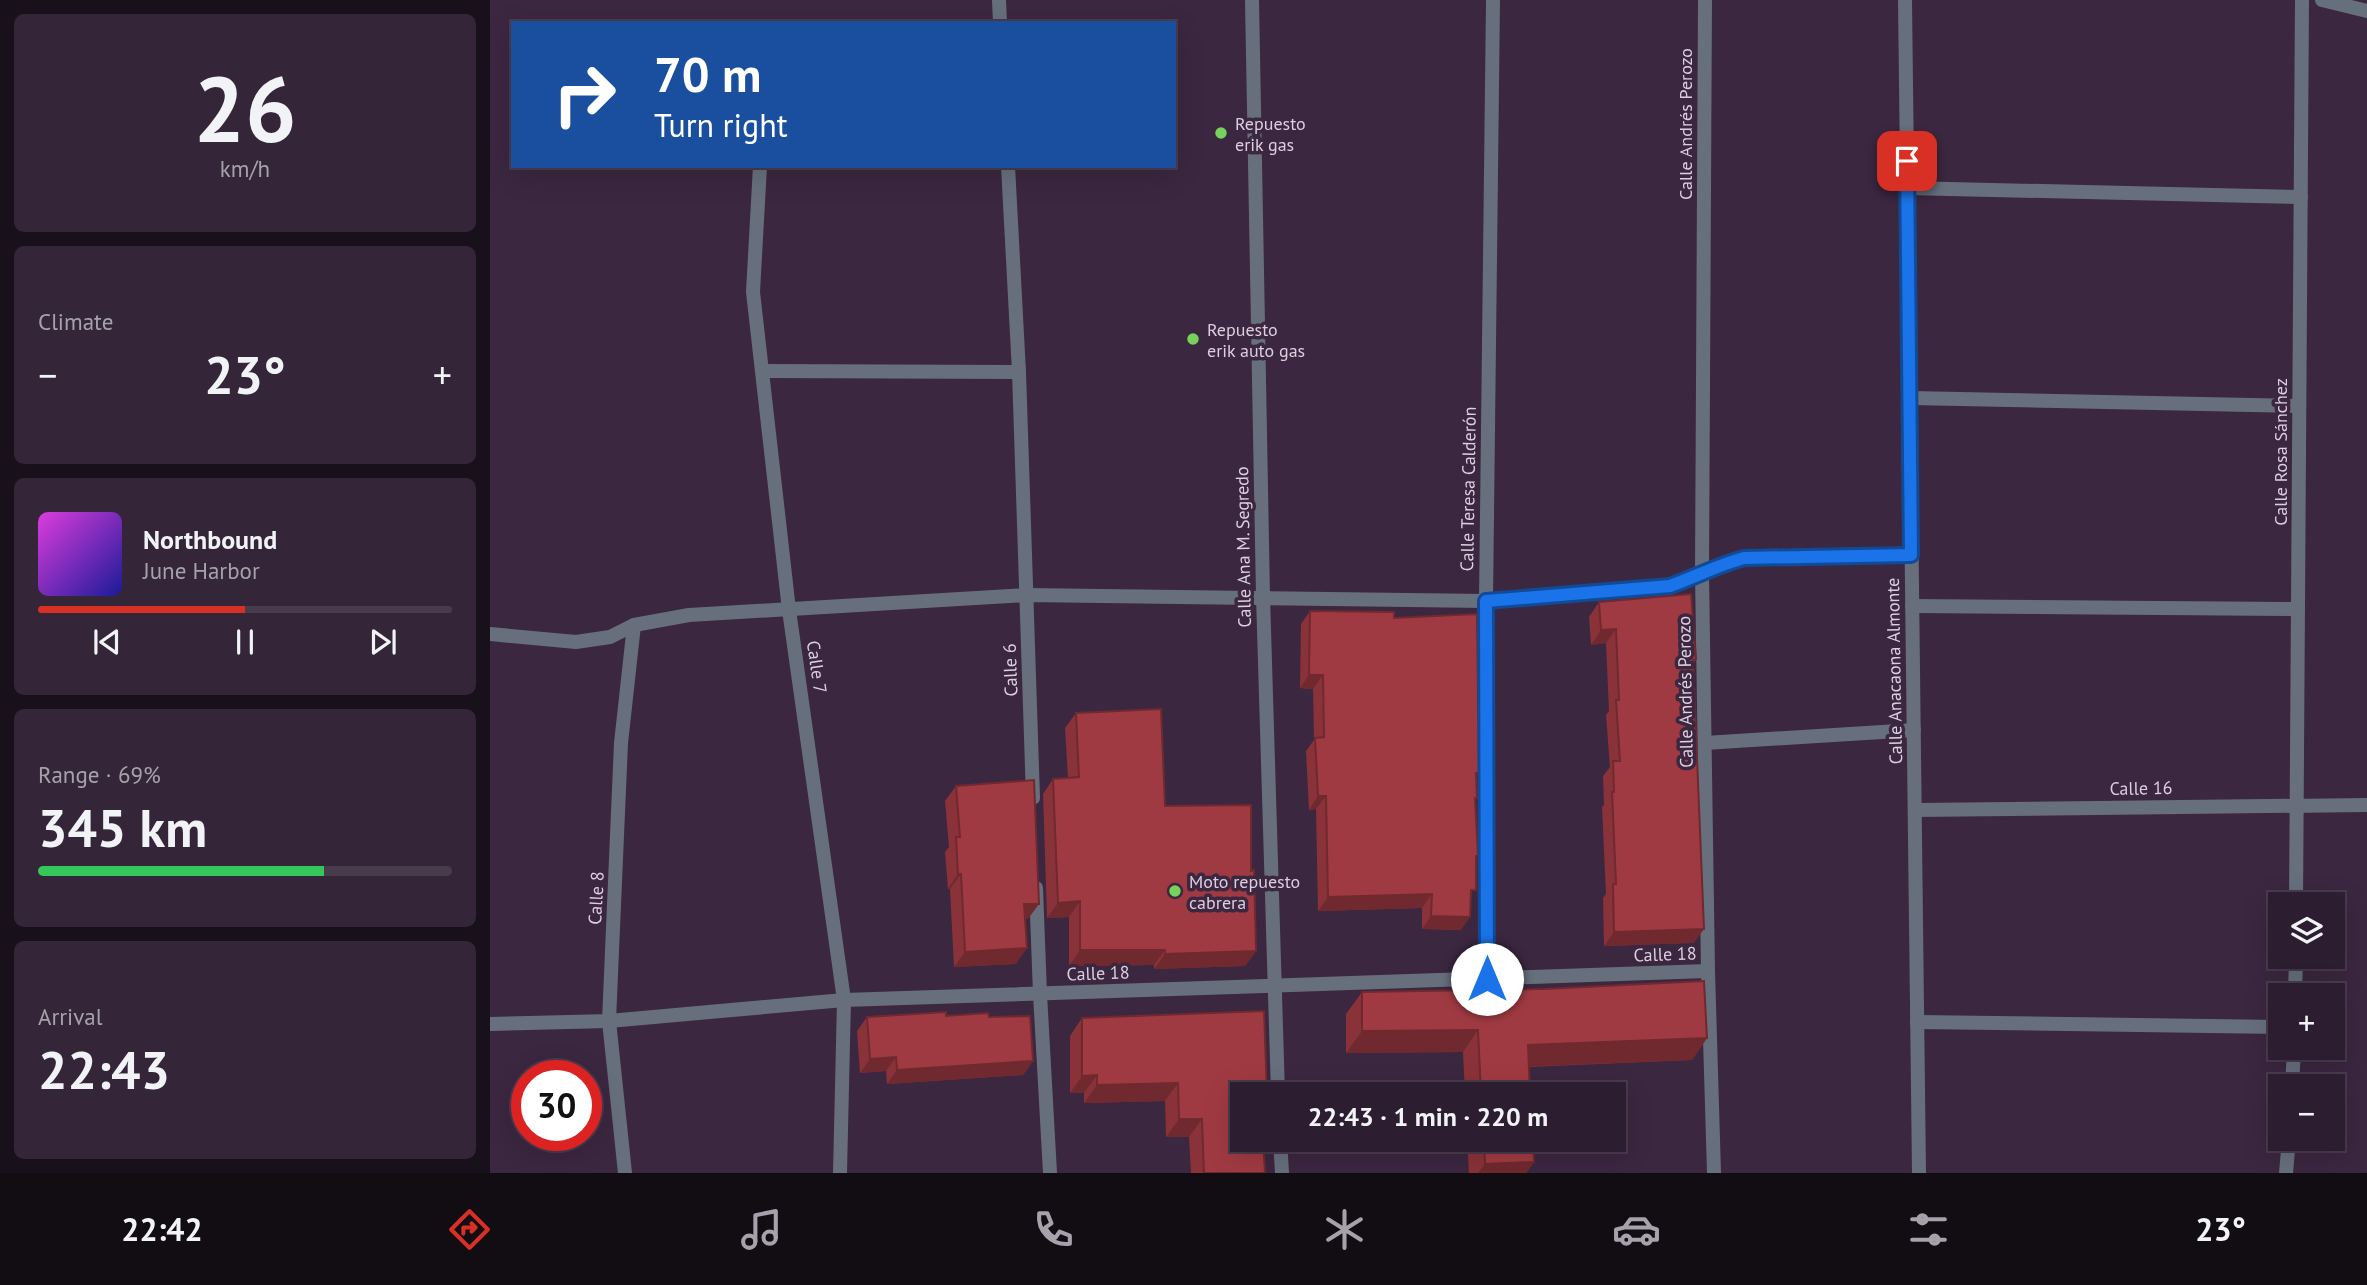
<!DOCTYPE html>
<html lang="en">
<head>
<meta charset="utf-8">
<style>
  :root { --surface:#2c1d30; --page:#342638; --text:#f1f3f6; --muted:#a6a2ab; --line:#483b4c; --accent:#d93025 }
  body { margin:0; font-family:"PT Sans",sans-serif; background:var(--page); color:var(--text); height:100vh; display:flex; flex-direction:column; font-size:26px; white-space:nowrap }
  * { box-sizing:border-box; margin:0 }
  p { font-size:23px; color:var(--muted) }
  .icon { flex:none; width:38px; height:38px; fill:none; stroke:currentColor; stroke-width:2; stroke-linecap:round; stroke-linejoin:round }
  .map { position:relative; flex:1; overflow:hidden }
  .sheet { display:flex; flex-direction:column; gap:14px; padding:14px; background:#18101a; width:490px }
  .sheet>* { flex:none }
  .hud { position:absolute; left:21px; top:21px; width:665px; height:147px; border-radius:0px; box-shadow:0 7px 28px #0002,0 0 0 2px var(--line); background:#1a4fa0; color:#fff; overflow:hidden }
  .tools { position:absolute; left:1778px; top:892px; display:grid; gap:14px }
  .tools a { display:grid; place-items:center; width:77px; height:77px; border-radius:0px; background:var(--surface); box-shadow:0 7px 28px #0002,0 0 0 2px var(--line); font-size:35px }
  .speed { position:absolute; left:21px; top:1060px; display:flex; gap:14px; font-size:35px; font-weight:700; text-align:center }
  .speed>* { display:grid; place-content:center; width:91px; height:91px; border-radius:50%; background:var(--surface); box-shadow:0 7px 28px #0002,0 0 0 2px var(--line); line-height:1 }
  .speed .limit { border:10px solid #d22; background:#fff; color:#111 }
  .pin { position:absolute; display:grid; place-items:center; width:60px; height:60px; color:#fff; margin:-30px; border-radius:14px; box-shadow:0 4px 10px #0006 }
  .me { position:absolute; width:77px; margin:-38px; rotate:0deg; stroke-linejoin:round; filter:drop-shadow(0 0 5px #0008) }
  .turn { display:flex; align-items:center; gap:24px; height:147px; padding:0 28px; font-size:32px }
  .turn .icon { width:91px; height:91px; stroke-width:2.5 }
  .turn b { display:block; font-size:49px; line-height:60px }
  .big { font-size:52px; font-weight:600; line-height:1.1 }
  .sheet .card { flex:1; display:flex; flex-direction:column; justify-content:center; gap:10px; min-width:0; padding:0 24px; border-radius:10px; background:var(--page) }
  .sheet .dial { align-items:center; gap:0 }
  .dial b { font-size:91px; line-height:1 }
  .song { display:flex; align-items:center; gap:21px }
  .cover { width:84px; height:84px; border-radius:10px; background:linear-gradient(135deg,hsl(300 70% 55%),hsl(240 70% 35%)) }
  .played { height:7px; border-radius:4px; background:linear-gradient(90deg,var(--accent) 50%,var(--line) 50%) }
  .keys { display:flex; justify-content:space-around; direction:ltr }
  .heat { display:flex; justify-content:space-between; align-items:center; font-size:38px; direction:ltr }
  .charge { height:10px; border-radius:5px; background:linear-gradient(90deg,#34c759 69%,var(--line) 0) }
  .trip { position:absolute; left:740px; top:1082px; width:396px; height:70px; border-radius:0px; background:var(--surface); box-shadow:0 7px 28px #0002,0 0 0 2px var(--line); font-weight:600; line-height:70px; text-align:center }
  .dock { display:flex; height:112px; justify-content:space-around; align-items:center; background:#120c13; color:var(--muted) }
  .dock .icon { width:49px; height:49px }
  .dock .current { color:var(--accent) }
  .dock b { font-size:32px; color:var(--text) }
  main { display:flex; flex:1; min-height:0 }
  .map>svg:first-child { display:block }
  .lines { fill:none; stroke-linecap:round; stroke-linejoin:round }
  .minor { stroke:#676f7d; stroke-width:14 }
  .wall { fill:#8a3239 }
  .shaded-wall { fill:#70292e }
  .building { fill:#a03a42; stroke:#70292e; stroke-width:2 }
  .route-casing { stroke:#114b97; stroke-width:18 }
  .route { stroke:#1a73e8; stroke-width:12 }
  .poi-dot { fill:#76d25a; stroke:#3b2740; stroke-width:2.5 }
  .labels { text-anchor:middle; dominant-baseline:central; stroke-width:7; stroke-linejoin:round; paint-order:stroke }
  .poi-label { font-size:18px; fill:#dccfdf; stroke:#3b2740; text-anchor:start }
  .street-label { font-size:18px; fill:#dccfdf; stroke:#3b2740 }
</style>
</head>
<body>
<main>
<section class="sheet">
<div class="card dial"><b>26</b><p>km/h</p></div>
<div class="card"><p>Climate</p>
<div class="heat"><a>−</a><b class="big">23°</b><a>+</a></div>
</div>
<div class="card">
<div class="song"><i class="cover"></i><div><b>Northbound</b><p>June Harbor</p></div></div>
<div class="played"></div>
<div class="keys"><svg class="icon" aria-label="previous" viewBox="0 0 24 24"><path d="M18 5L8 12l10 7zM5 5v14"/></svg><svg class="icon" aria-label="pause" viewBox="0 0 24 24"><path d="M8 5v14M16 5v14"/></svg><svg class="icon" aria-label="next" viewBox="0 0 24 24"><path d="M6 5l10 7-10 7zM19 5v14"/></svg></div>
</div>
<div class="card"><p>Range · 69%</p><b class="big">345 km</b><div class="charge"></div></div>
<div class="card"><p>Arrival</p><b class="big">22:43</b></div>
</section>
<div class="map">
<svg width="1877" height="1173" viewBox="0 0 1877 1173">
  <rect width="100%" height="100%" fill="#3b2740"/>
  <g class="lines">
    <!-- minor -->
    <g class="minor">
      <path d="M509,0L510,23"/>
      <path d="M762,0L773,596L788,1094"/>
      <path d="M1215,0L1212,573L1218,971L1224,1173"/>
      <path d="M1415,0L1429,1173"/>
      <path d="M1832,0L1877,11"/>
      <path d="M270,166L263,292L299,610L354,1000L350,1173"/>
      <path d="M518,166L529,372L543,798"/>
      <path d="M1417,188L1811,197"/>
      <path d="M273,371L529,372"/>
      <path d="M1420,398L1809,406"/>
      <path d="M1422,606L1808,609"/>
      <path d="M0,634L86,642L120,637L144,625L199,615L537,595L996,601L1180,586C1205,578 1228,565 1254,558L1421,555"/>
      <path d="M1215,743L1424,730"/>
      <path d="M1425,810L1877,805"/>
      <path d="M546,888L550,994L560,1173"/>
      <path d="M1806,905L1812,0"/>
      <path d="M997,979L996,601L1003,0"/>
      <path d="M1805,996L1806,957"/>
      <path d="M1427,1022L1790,1027"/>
      <path d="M0,1024L119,1021L354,1000L1218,971"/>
      <path d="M1802,1087L1804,1048"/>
      <path d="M790,1139L792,1173"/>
      <path d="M135,1173L119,1021L131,743L144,625"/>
      <path d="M1796,1173L1799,1139"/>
    </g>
  </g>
  <!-- wall -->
  <g class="wall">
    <path d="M1109,602L1206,659L1203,664L1204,943L1114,946L1113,898L1116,894L1112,807L1114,805L1113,776L1120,767L1116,715L1119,711L1116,643L1101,645L1099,617Z"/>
    <path d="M820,611L904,618L986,778L987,798L985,801L986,860L981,898L971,930L932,929V908L828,911L826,809L819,810L816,751L824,740L823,689L810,688L811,624Z"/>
    <path d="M586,713L675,806L761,871L766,951L755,966L664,969V965L579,966V917L557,918L553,794L563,779L578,778L575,728Z"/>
    <path d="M466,786L538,919H535L526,964L464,967L460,889H458L455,852L459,847L455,801Z"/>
    <path d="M872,992L1217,1038L1202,1060L1039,1067L1040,1094H975L973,1052L856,1053V1014Z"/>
    <path d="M456,1016L499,1017L543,1061L533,1075L397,1084L396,1071L370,1073L367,1031L377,1017Z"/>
    <path d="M592,1018L752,1094L775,1173H701L699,1137H676L675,1101L594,1103V1093H580V1036Z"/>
    <path d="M977,1139H1043L1044,1162L1036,1173H979Z"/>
  </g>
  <!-- shaded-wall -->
  <g class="shaded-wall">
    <path d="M1126,629L1116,643L1101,645L1111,630Z"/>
    <path d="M819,675H833L823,689L810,688Z"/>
    <path d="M828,796H836L826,809L819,810Z"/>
    <path d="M468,874H471L460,889H458Z"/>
    <path d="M942,894L932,908L828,911L838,897Z"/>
    <path d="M590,901L579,917L557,918L568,903Z"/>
    <path d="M534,904H549L538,919L523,920Z"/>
    <path d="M941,916L980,917L971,930L932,929Z"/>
    <path d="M1214,929L1204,943L1114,946L1124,932Z"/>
    <path d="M537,948L526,964L464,967L475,952Z"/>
    <path d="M590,950H675L664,965L579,966Z"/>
    <path d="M766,951L755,966L664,969L675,954Z"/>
    <path d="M988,1030L973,1052L856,1053L872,1031Z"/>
    <path d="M1217,1038L1202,1060L1023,1067L1038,1045Z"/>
    <path d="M406,1057L396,1071L370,1073L380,1059Z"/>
    <path d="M543,1061L533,1075L397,1084L407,1070Z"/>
    <path d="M607,1075L594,1093H580L592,1076Z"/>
    <path d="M688,1083L675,1101L594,1103L607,1085Z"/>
    <path d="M689,1119H712L699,1137H676Z"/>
    <path d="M1044,1162L1036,1173H988L995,1164Z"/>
  </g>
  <!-- building -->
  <g class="building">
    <path d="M1201,594L1206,659L1203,660L1214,929L1124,932L1123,884H1126L1122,792H1124L1123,761H1130L1126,700H1129L1126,629L1111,630L1109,602Z"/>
    <path d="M820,611L904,612V618L987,614L989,773H986L987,798H985L988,856H986V890H981L980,917L941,916L942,894L838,897L836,796H828L825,738L834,737L833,675H819Z"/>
    <path d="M671,709L675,806L761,805V871L764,870L766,951L675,954V950H590V901L568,903L563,779L589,777L586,713Z"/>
    <path d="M544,780L549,904H534L537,948L475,952L471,874H468L466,837H470L466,786Z"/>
    <path d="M1214,981L1217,1038L1038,1045L1040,1094H991L988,1030L872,1031V992L1054,989Z"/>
    <path d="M774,1011L777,1094H752V1139H773L775,1173H714L712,1119H689L688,1083L607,1085V1075L592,1076V1018Z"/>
    <path d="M456,1012V1016L498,1013L499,1017L540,1016L543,1061L407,1070L406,1057L380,1059L377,1017Z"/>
    <path d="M994,1139H1043L1044,1162L995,1164Z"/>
  </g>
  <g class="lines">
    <!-- route casing -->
    <g class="route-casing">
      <path id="route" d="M997,979L996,601L1180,586C1205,577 1228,565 1254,558L1421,555L1417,161"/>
    </g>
    <!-- route -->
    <use href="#route" class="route"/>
  </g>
  <!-- markers -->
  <g class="poi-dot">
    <circle cx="731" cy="133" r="7"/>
    <circle cx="703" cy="339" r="7"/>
    <circle cx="685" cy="891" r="7"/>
  </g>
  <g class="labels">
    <!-- poi labels -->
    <g class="poi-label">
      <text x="745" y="123">Repuesto<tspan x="745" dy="21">erik gas</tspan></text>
      <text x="717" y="329">Repuesto<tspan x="717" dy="21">erik auto gas</tspan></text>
      <text x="699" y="881">Moto repuesto<tspan x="699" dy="21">cabrera</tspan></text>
    </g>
    <!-- street labels -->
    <g class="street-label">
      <text transform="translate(1195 124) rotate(-90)">Calle Andrés Perozo</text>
      <text transform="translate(1790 452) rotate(-90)">Calle Rosa Sánchez</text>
      <text transform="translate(978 489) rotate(-89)">Calle Teresa Calderón</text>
      <text transform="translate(753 547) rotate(-91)">Calle Ana M. Segredo</text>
      <text transform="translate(327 667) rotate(82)">Calle 7</text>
      <text transform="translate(520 670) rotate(-92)">Calle 6</text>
      <text transform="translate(1404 671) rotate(-91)">Calle Anacaona Almonte</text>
      <text transform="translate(1195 692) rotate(-91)">Calle Andrés Perozo</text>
      <text transform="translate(1651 788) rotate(-1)">Calle 16</text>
      <text transform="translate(106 898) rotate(-87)">Calle 8</text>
      <text transform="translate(1175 954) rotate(-2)">Calle 18</text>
      <text transform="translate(608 973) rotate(-2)">Calle 18</text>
    </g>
  </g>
</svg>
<div class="tools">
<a><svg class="icon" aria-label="layers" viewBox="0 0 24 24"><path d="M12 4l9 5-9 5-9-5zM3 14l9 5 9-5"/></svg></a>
<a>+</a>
<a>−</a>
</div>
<div class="speed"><div class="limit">30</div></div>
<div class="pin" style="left:1417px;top:161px;background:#d93025"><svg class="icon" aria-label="arrive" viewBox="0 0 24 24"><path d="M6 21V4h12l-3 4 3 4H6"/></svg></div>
<svg class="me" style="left:997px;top:979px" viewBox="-20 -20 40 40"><circle r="19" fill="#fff"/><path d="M0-13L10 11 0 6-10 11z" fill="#1a73e8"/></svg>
<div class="trip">22:43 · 1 min · 220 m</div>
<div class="hud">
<div class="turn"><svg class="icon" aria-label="right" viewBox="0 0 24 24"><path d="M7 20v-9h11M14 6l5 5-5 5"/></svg><div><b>70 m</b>Turn right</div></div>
</div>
</div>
</main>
<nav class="dock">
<b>22:42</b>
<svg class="icon current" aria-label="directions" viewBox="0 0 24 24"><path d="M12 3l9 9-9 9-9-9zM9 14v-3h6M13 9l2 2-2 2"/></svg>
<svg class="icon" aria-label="music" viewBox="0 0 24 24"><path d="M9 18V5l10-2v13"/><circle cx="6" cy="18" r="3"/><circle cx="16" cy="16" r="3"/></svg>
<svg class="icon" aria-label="phone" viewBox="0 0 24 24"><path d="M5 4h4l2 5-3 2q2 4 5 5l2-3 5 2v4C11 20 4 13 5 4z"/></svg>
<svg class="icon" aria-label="climate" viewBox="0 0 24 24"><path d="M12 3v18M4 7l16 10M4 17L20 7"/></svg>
<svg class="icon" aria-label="car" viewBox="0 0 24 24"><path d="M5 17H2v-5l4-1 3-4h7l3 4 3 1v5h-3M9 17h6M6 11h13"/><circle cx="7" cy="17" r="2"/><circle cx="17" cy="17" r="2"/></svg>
<svg class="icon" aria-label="filters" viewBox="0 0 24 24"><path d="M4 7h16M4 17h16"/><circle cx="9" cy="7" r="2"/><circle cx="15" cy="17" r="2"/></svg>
<b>23°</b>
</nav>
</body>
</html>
